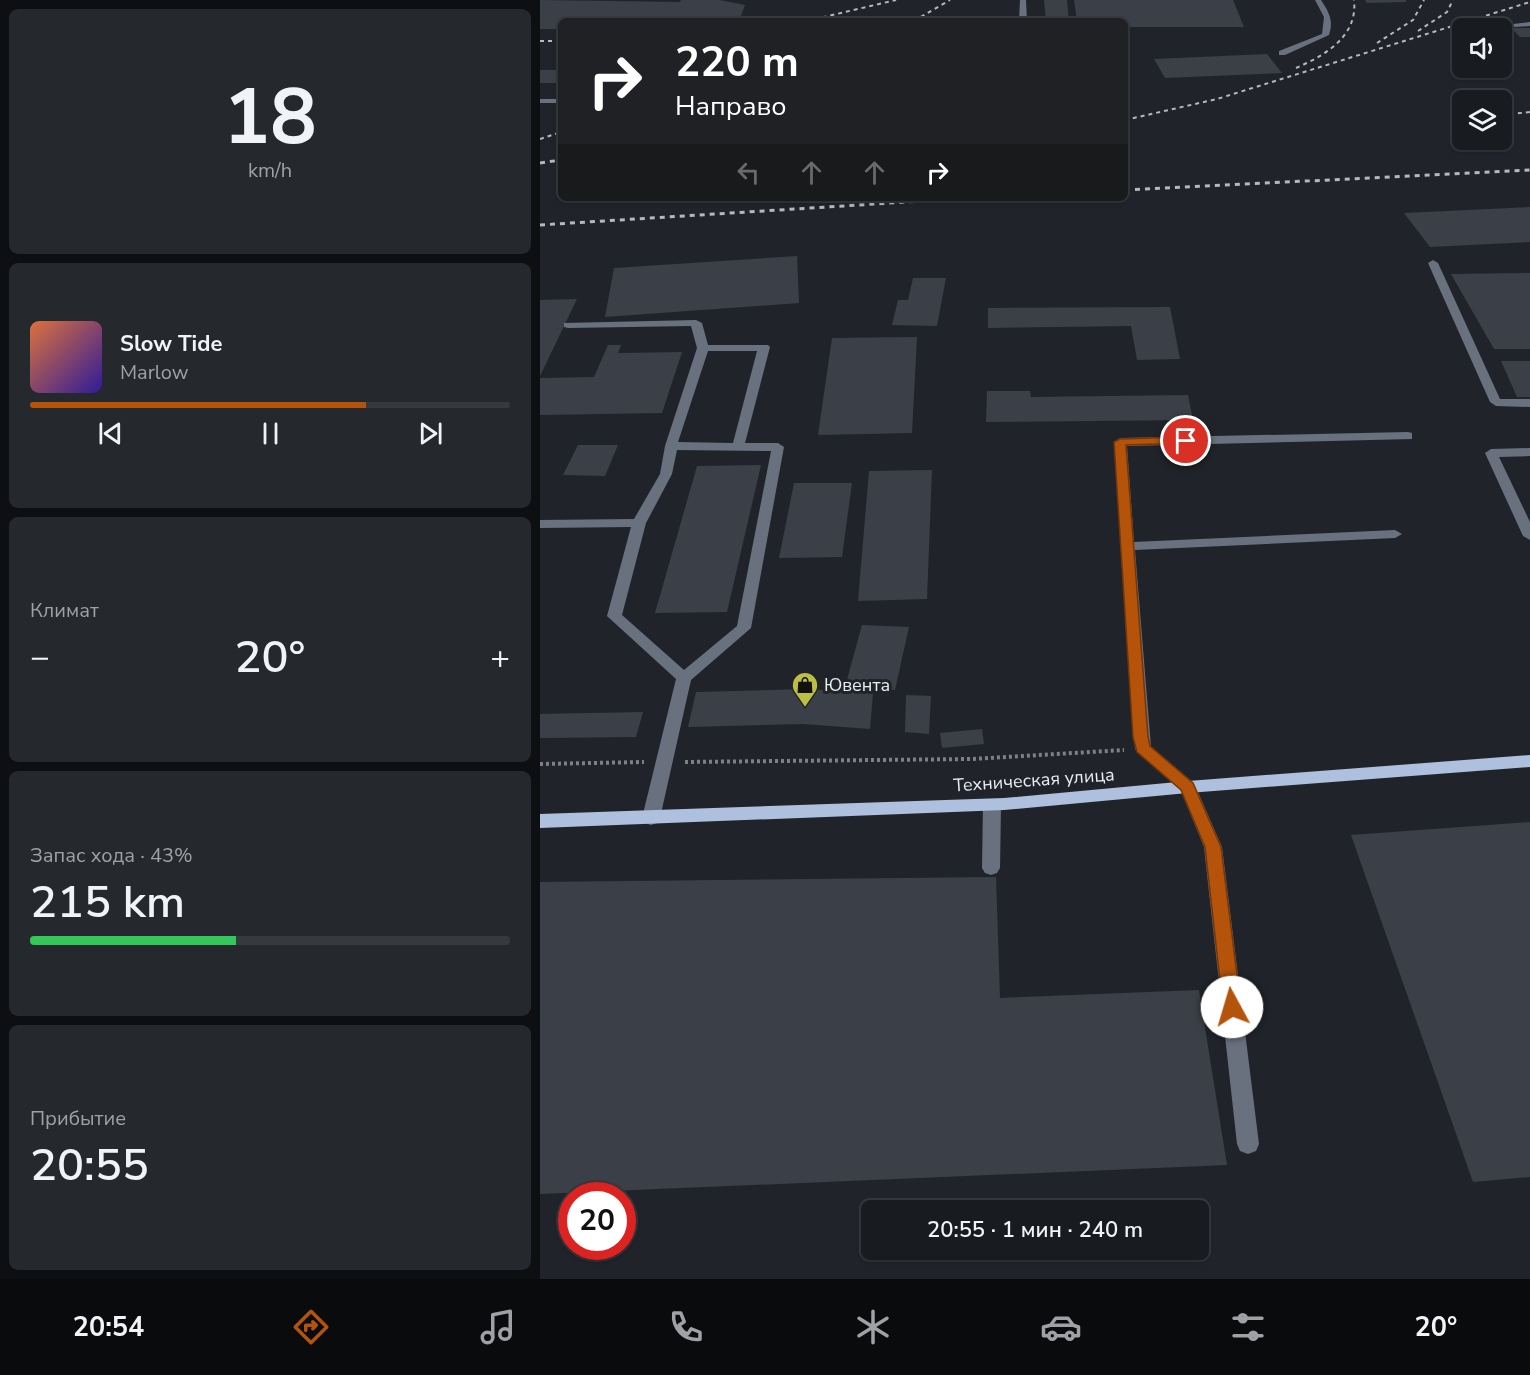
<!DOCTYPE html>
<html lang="ru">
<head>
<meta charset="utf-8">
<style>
  :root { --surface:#181b20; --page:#25282d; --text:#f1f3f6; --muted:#9fa1a5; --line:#36393e; --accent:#b45309 }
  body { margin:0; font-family:"Nunito Sans",sans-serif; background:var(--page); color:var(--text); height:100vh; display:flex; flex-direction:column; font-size:22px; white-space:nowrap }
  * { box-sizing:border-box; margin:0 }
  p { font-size:20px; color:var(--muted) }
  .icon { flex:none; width:33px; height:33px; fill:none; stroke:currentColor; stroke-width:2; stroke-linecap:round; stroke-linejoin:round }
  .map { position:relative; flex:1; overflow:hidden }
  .drawer { display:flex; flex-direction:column; gap:9px; padding:9px; background:#0d0f12; width:540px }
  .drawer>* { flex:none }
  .guide { position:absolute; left:18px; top:18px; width:570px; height:183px; border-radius:9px; box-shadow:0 2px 4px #0004,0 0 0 2px var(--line); background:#202124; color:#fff; overflow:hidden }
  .buttons { position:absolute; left:912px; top:18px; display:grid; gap:12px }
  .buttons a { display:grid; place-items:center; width:60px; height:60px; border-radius:9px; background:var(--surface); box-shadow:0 2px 4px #0004,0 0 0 2px var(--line); font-size:30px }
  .speed { position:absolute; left:18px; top:1182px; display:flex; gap:12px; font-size:30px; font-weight:700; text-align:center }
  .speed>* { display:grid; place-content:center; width:78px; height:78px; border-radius:50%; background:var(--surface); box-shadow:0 2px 4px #0004,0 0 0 2px var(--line); line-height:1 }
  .speed .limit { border:9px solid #d22; background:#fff; color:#111 }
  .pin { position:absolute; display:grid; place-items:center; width:51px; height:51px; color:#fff; margin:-26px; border:3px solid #fff; border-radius:50%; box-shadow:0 2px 6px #0007 }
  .me { position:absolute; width:66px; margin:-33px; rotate:354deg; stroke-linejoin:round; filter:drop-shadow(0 0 4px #0008) }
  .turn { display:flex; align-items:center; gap:21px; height:126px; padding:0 18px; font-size:27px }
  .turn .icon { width:78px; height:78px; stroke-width:2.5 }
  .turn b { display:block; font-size:42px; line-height:51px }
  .lanes { display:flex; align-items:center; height:57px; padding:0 18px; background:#0003; justify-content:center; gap:30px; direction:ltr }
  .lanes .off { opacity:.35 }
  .big { font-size:45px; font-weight:600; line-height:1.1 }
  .drawer .tile { flex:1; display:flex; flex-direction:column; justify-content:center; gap:9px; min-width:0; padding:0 21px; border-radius:9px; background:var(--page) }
  .drawer .dial { align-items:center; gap:0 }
  .dial b { font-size:78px; line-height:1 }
  .song { display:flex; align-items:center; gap:18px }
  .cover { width:72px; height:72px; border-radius:9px; background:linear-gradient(135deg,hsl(20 70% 55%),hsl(250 70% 35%)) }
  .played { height:6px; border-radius:3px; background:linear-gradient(90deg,var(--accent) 70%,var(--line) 70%) }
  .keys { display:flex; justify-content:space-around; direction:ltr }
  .heat { display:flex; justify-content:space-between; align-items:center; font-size:33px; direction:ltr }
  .charge { height:9px; border-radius:4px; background:linear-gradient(90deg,#34c759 43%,var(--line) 0) }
  .trip { position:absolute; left:321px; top:1200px; width:348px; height:60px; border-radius:9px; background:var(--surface); box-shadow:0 2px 4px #0004,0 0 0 2px var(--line); font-weight:600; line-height:60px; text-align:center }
  .tab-bar { display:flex; height:96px; justify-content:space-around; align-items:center; background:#0a0b0d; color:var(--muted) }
  .tab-bar .icon { width:42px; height:42px }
  .tab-bar .on { color:var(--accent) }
  .tab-bar b { font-size:27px; color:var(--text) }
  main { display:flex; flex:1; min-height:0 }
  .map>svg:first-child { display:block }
  .building { fill:#3b3f47 }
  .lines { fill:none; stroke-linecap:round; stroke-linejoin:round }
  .path { stroke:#7d8086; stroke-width:4; stroke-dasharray:3 3; stroke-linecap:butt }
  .minor { fill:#69717f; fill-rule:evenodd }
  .major { fill:#aec0dd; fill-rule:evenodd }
  .rail-far1 { stroke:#b5b8be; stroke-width:2; stroke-dasharray:4 4; stroke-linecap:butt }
  .rail { stroke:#b5b8be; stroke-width:3; stroke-dasharray:5 5; stroke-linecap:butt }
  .route { fill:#b45309; stroke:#753606; stroke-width:1.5 }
  .labels { text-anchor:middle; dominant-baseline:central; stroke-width:6; stroke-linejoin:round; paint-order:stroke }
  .poi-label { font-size:18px; fill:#e9ecf1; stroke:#20242a; text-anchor:start }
  .street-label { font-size:18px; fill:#e9ecf1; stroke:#20242a }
</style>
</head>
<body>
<main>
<section class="drawer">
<div class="tile dial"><b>18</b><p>km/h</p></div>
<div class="tile">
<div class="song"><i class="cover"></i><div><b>Slow Tide</b><p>Marlow</p></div></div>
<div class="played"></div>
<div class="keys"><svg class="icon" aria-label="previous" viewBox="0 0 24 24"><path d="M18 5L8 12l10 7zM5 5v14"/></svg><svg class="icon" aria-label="pause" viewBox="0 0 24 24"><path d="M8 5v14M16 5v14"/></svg><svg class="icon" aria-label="next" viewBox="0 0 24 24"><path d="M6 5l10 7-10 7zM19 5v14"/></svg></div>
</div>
<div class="tile"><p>Климат</p>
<div class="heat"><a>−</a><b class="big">20°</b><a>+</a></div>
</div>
<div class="tile"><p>Запас хода · 43%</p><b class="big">215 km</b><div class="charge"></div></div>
<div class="tile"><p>Прибытие</p><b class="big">20:55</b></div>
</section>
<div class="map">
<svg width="990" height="1279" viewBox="0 0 990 1279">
  <rect width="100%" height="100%" fill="#20242a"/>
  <!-- building -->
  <g class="building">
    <path d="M0,0L140,2L141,0H180L205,5L199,21H21V29H0Z"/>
    <path d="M504,0H527L529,21H506Z"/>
    <path d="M534,0H693L704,27H585V21H537Z"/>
    <path d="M825,0H866V2L827,3Z"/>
    <path d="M971,28H990V37H980Z"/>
    <path d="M727,54L742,73L625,78L614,59Z"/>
    <rect x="0" y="70" width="21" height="13"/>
    <path d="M990,207V242L890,247L864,213Z"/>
    <path d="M257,256L259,303L65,317L74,268Z"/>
    <path d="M990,273V349H954L911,274Z"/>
    <path d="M373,278H406L397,326L352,325L358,300H368Z"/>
    <path d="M37,299L0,376V300Z"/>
    <path d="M630,307L640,359L597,360L591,326L448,328V308Z"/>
    <path d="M377,337L372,433L278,435L292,338Z"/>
    <path d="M68,345H81L78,353L142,352L122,413L0,415V378L54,377Z"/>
    <path d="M961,361H990V397H977Z"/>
    <path d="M447,391H490L491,397L648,395L653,420L446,422Z"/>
    <path d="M38,445H78L65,476L23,475Z"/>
    <path d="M221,465L187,612L115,613L157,466Z"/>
    <path d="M392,470L387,599L318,601L329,471Z"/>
    <path d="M254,483H312L302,557L239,558Z"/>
    <path d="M322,625L369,627L355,690L305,687Z"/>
    <path d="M267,689L333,693L330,729L263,724L148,727L156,692Z"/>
    <path d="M366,695L391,696L389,734L365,732Z"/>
    <path d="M103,712L96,737L0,738V714Z"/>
    <path d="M442,729L444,744L402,748L400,733Z"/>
    <path d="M990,822V1177L933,1182L811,835Z"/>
    <path d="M456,877L460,998L659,990L687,1165L0,1194V882Z"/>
  </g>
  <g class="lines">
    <!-- path -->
    <g class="path">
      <path d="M145,762L432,759L584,750"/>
      <path d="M0,764L104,762"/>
    </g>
    <!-- minor -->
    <g class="minor">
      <path d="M480,0H486L487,21H479Z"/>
      <path d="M775,0H781C789,12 794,21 789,35L745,55H739V51L782,34L784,17Z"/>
      <path d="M990,22V26L960,28L956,26Z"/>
      <rect x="0" y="99" width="21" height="4"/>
      <path d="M893,260L898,263L960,399H990V407L956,406L950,402L888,263Z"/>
      <path d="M156,320L162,323L168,345H228L230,347L205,443H238L244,447L211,628L151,680L120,818L117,823L111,825L105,823L102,818L136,679L67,616L91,527L0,528V520L94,519L120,474L125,446L157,348L151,326L28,328L24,327V323ZM168,351H217L193,443L138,442ZM137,450L231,451L197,626L144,670L82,615L106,523L132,474Z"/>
      <path d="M868,432L872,433V439L587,446L594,542L855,530L862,534L855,538L595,550L611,747L654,783L682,847L719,1144L716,1151L708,1154L700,1151L697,1144L664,847L641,791L595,749L574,442L580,438Z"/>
      <path d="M990,448V456L959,457L990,522V540L983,536L945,453L951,449Z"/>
      <path d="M452,799L458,800L461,805L460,868L457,873L451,875L445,873L442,868L443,805L446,800Z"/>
    </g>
    <!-- major -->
    <path class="major" d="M990,755V767L648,793L464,810L0,828V814L464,798L648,781Z"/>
    <!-- rail-far1 -->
    <g class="rail-far1">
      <path d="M267,21L356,0"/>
      <path d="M374,21L410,0"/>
      <path d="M878,31L907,12L913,0"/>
      <path d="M0,41H21"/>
      <path d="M837,43L873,20L884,0"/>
      <path d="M756,68C786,55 818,36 814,0"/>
      <path d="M962,115L990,112"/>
      <path d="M585,120L677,99L990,2"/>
      <path d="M0,139L21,132"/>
    </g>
    <!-- rail -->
    <g class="rail">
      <path d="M0,163L21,160"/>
      <path d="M585,190L990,170"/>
      <path d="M0,225L430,198"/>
    </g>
  </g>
  <!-- route -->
  <path class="route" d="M646,437L651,438V443L586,445L608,737L610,746L653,783L681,847L701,1007L698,1012L692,1014L685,1012L683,1007L665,847L641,790L597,752L593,737L574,442L580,439Z"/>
  <!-- icons -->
  <defs>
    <g id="shop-pin" transform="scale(1.35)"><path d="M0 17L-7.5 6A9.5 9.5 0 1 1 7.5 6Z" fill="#bcbf44" stroke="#20242a"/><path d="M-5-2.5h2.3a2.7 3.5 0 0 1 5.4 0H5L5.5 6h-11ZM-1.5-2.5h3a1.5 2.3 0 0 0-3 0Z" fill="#111"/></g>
  </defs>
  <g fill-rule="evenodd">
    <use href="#shop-pin" x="265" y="685"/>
  </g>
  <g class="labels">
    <!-- poi labels -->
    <g class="poi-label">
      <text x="284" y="685">Ювента</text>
    </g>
    <!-- street labels -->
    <g class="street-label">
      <text transform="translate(494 780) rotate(-4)">Техническая улица</text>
    </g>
  </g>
</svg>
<div class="buttons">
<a><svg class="icon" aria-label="sound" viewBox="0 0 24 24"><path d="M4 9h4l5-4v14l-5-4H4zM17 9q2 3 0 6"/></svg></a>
<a><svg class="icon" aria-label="layers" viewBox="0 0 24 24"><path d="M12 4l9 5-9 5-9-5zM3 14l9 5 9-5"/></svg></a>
</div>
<div class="speed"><div class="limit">20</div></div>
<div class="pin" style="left:646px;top:441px;background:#d93025"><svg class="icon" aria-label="arrive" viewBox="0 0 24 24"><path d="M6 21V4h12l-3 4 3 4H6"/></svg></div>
<svg class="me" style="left:692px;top:1007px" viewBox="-20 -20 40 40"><circle r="19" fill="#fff"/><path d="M0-13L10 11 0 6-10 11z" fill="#b45309"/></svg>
<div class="trip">20:55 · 1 мин · 240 m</div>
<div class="guide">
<div class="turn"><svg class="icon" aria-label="right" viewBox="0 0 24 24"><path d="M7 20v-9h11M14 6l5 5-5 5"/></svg><div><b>220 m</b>Направо</div></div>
<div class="lanes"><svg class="icon off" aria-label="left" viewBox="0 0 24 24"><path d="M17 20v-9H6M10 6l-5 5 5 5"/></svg><svg class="icon off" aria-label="ahead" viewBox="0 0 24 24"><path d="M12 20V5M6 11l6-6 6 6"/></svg><svg class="icon off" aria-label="ahead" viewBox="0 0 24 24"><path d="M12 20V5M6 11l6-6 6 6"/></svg><svg class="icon" aria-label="right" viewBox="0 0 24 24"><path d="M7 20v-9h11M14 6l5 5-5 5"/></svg></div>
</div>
</div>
</main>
<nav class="tab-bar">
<b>20:54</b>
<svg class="icon on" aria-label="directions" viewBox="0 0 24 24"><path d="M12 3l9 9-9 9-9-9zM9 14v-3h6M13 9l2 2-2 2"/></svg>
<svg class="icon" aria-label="music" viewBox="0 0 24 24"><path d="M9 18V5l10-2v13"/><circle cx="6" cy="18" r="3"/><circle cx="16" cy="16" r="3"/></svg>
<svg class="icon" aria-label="phone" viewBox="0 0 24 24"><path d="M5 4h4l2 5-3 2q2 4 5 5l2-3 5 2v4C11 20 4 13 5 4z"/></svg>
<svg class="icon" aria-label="climate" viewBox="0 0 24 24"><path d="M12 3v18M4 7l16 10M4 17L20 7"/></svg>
<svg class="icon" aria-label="car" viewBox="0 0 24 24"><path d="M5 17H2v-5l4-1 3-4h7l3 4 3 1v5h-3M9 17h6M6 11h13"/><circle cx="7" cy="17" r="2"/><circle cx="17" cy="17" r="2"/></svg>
<svg class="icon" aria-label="filters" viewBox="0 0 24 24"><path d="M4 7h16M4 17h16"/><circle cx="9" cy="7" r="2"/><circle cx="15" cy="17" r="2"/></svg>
<b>20°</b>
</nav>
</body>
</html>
